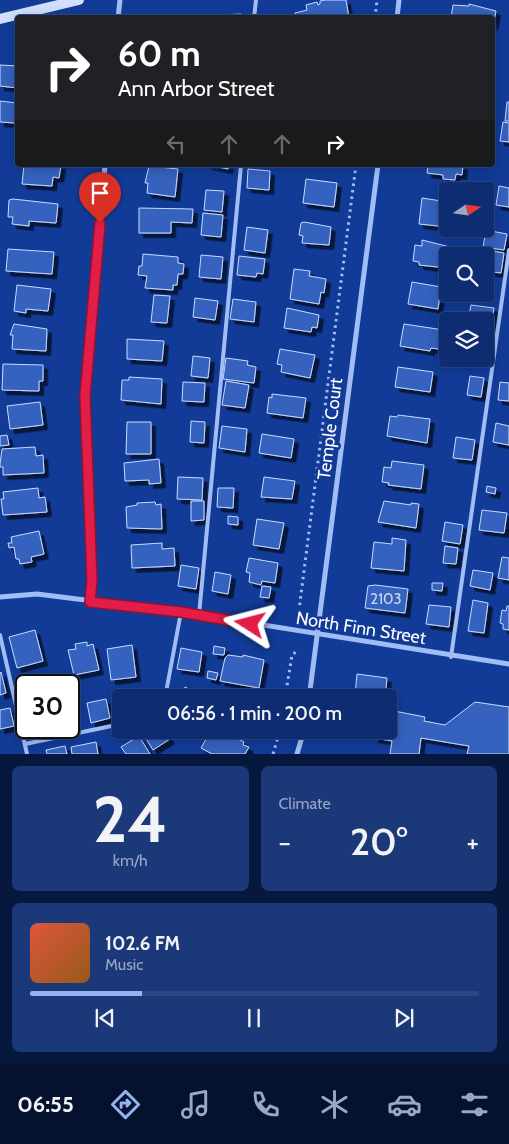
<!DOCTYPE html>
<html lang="en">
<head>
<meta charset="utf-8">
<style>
  :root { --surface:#0d2c71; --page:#1b3879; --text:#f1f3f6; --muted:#9aa7c3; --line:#2d4884; --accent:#95b2f1 }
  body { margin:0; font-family:Cabin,sans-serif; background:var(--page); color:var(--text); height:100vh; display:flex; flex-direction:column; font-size:19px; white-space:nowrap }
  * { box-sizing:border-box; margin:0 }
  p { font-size:16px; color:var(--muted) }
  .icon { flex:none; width:28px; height:28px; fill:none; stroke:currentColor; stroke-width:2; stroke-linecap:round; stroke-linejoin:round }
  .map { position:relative; height:754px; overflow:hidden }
  .sheet { display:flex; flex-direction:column; gap:12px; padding:12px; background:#07183e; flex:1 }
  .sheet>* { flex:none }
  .top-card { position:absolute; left:15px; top:15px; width:480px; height:152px; border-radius:5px; box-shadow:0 2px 12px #0003,0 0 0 1px var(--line); background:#202124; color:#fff; overflow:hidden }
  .needle { width:32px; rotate:77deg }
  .controls { position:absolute; left:439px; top:182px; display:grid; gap:10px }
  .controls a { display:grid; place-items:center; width:55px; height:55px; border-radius:5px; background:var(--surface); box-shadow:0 2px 12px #0003,0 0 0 1px var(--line); font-size:25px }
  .speed { position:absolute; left:15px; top:674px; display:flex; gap:10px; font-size:25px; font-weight:700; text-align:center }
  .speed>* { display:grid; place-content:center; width:65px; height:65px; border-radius:50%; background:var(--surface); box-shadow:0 2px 12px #0003,0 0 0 1px var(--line); line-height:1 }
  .speed .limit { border:2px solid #111; border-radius:8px; background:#fff; color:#111 }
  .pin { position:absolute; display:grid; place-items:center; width:42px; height:42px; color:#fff; margin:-51px -21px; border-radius:50% 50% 50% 0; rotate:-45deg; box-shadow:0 0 5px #0007 }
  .pin .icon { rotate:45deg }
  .me { position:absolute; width:55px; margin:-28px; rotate:279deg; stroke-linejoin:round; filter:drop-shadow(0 0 4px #0008) }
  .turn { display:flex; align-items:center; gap:18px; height:105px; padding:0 20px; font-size:22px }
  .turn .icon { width:65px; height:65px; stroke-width:2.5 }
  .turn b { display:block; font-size:35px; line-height:42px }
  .lanes { display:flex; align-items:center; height:48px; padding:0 20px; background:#0003; justify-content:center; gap:25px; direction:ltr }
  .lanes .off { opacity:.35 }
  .big { font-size:38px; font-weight:600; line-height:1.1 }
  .sheet .tile { flex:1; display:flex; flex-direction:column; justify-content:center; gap:8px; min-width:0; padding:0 18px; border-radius:8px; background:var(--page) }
  .sheet .dial { align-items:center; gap:0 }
  .dial b { font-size:65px; line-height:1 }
  .song { display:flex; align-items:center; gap:15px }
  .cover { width:60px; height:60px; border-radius:8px; background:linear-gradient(135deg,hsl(10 70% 55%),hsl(30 70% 35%)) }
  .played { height:5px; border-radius:2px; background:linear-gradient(90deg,var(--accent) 25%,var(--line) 25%) }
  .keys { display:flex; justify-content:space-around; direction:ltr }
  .heat { display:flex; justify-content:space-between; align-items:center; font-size:28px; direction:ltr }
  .sheet .tiles { flex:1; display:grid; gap:12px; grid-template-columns:1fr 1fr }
  .tile:last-child { grid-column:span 2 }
  .trip { position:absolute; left:112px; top:689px; width:285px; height:50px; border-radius:5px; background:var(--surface); box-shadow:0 2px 12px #0003,0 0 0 1px var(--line); font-weight:600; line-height:50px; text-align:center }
  .tab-bar { display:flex; height:80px; justify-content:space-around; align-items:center; background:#05122d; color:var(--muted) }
  .tab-bar .icon { width:35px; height:35px }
  .tab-bar .current { color:var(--accent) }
  .tab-bar b { font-size:22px; color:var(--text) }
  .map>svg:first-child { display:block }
  .building { fill:#3462be; stroke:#c9dbfe; filter:url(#shadow) }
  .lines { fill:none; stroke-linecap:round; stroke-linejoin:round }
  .path { stroke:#a1bdf4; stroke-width:3; stroke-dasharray:2.5 4; stroke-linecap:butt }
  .service { stroke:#a1bdf4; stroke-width:4 }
  .minor { stroke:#a1bdf4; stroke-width:5 }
  .secondary { stroke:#d1dffd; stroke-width:10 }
  .route-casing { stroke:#92132f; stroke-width:12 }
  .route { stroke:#e11d48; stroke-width:9 }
  .labels { text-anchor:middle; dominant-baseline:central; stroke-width:5; stroke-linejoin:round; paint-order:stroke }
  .number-label { font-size:15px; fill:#ccd8ef }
  .street-label { font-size:18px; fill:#fff; stroke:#113b97 }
</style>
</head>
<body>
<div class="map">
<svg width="509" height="754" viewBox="0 0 509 754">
  <defs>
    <filter id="shadow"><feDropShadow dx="4.5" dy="4.5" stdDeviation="0" flood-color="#0009"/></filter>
  </defs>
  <rect width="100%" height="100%" fill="#113b97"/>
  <!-- building -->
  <g class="building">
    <path d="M325,0H346L349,18H296L295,13L307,10L306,5L317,2L318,5L320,4V1Z"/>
    <path d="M469,4L496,11L493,26L492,18H451L453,5L469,6Z"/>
    <path d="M241,14V18H219V15Z"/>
    <path d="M0,65L18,66V88L0,86Z"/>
    <path d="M0,101L17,103L15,123L0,122Z"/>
    <path d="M507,102H509V121H505Z"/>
    <path d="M503,122L509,123V142L500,141Z"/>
    <path d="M24,165H61L59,178L53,177L52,186L22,184Z"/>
    <path d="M208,165H229L228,169Z"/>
    <path d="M428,165H463L462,175L456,174L455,180L443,179V175L427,173Z"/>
    <path d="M149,166L178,169L175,197L147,193L148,183H145Z"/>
    <path d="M248,169L270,171L269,190L247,188Z"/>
    <path d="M306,179L337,183L334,207L303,203Z"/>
    <path d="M499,186L509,188V207L496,205Z"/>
    <path d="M206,190L224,191L222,212L204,210Z"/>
    <path d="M422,198L448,202V227L419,224Z"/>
    <path d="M13,199L58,204L56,223L29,221V226L12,224L13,217H8L9,200Z"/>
    <path d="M139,208L193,209L192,223L171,222V233H139Z"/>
    <path d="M203,213L223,215L221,237L201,235Z"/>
    <path d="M304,222L331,227L329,245L302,243L303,236L299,235L301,223Z"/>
    <path d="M247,227L268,230L265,253L244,250Z"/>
    <path d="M486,230L507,234L504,250L483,247Z"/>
    <path d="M422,240L450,247L447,268L419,265V262L413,261L415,245L422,246Z"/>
    <path d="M8,249L54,252L52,274L6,271Z"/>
    <path d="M482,249L504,253L501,273L485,271V256H481Z"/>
    <path d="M143,254L178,257V263L184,264L183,274H178L177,285H173V290L145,288L147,276L138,275L139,266H142Z"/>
    <path d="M201,255L223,257L221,279L199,277Z"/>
    <path d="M239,256L265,259L263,274L257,273L256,277L237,275Z"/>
    <path d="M294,269L310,271L309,276L326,279L324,293L321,292L319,304L290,299Z"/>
    <path d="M412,282L441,287L438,309L408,304Z"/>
    <path d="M17,285L51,289L48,311L26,309V313L14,311Z"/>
    <path d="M154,295L170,296L167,323L151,322Z"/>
    <path d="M195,298L218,301L215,320L193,317Z"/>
    <path d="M233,299L256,302L254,322L230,319Z"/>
    <path d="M471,305L494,308L490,335L485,334V321H468Z"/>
    <path d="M287,308L319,315L317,328L312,327L311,332L284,328Z"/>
    <path d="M14,324L47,329L46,351L12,349L13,335H10Z"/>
    <path d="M404,324L444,330L443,336L447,337L445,350L431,348L430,351L400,346Z"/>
    <path d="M485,337L490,338L488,356H485Z"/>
    <path d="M127,339L164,341L162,361L127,359Z"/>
    <path d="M280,349L315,355L310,378L281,372L282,365L277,364Z"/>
    <path d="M193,356L210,358L208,378L191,376Z"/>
    <path d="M226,358L248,361L247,365L256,367L254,383L223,379Z"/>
    <path d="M3,364L43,365V381H39V391L2,390Z"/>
    <path d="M398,367L433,372L430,392L395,387Z"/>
    <path d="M470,376L484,378L481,397L467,395Z"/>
    <path d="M129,377L162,379L161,404L121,400L122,380H129Z"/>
    <path d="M226,381L249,385L245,408L222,405Z"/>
    <path d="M183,382L205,383L204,402L182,401Z"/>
    <path d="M500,382L509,383V401L498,400Z"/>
    <path d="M272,394L306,398L303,418L267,413L269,397L272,398Z"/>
    <path d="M40,402L43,425L10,429L7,406Z"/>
    <path d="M398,415L430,419L427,443L387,436L390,416L397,417Z"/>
    <path d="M191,421L205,422L204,443L190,442Z"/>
    <path d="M127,422H151V454H126Z"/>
    <path d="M496,423L509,426V445L493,442Z"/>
    <path d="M222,426L247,429L245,452L219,448Z"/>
    <path d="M262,434L294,439L291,458L259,453Z"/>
    <path d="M7,435L9,445L0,446V436Z"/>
    <path d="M456,437L475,440L472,460L453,458Z"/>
    <path d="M35,447L36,456L43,455L44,473L3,475V467H0V464L2,449Z"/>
    <path d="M159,459L161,483L149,484V480L125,481L124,463Z"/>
    <path d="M392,461L424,465L421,489L388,485L389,483L382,482L384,467L391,468Z"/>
    <path d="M178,477L203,478L202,500L177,499Z"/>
    <path d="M264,477L295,481L292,499L261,497Z"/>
    <path d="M487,486L496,488L495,494L486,492Z"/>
    <path d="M38,488L39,498L45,497L47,512L3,515L1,499H4L3,492Z"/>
    <path d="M218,488H234L233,508L217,507Z"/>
    <path d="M191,501H204V520L191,521Z"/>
    <path d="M384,501L411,505V503L419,504L416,528L378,522Z"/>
    <path d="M155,502L156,505L161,504L162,529L127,528L126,507L137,505V503Z"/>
    <path d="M482,510L507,513L504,533L479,530Z"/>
    <path d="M228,516L238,517V525L228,524Z"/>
    <path d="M257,519L284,523L279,549L253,545Z"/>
    <path d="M445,522L463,525L460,544L442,541Z"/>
    <path d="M39,531L44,554L31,557L32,562L20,564L19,559H16L14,547L9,548L8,543H12L11,537Z"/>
    <path d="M392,538L406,540L404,571L371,568L374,542L392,544Z"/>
    <path d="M162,543V549L174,548L175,566L132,568L131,545Z"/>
    <path d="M445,546L458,548L456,564L443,563Z"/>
    <path d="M502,557L509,558V580L498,578Z"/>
    <path d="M249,558L278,563L275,583L262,581L261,585L249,582L250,573L246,572Z"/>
    <path d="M181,565L199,568L196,589L178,586Z"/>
    <path d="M473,570L493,573L490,590L470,586Z"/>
    <path d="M215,572L231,575L228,594L212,591Z"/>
    <path d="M432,583H443L442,591L432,590Z"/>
    <path d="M375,585L408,589L405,613L365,608L368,586Z"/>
    <path d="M262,586L271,587L269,598L260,597Z"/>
    <path d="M473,600L488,603L484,633L468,631Z"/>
    <path d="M429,605L451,607L449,627L426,624Z"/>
    <path d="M507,606H509V630L503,629V624L500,623L502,610L506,611Z"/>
    <path d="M35,630L43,661L17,668L9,637Z"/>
    <path d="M87,642V646L93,644L99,670L74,675L68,650L76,649L75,644Z"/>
    <path d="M132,645L136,677L111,680L107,649Z"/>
    <path d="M214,646L225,648L224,655L213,654Z"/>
    <path d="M181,648L202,652L199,672L177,669Z"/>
    <path d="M228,655L243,657V655L264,660L259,688L220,681L225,658Z"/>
    <path d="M208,671L218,673L216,680L207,678Z"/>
    <path d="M1,672L6,693L0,695V673Z"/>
    <path d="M357,674L387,678L385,698L355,695Z"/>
    <path d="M185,687L204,697V698H180Z"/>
    <path d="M233,692L250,698H231Z"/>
    <path d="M152,693V698L132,697Z"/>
    <path d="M106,699L110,718L91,723L87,703Z"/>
    <path d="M475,702L509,707V754H467L469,746L421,738L419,754H390L392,741L374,738L375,730H389V710L425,717L424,721L445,725Z"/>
    <path d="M10,708L14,726L0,729V710Z"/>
    <path d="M30,728H50L51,732L32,736Z"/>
    <path d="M151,730H164L170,739L153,750L144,735Z"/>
    <path d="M208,730H221L244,742L243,745L249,747L245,754H212L201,748L209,734L207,732Z"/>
    <path d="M139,736L150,754H126L121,747Z"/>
    <path d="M96,742L98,754H72L71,747Z"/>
    <path d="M65,746L67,754H47L46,750Z"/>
  </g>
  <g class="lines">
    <!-- path -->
    <g class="path">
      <path d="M375,18L377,0"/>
      <path d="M303,617L299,610L356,165"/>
      <path d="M285,698L292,655L297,651"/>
      <path d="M273,754L280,730"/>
    </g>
    <!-- service -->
    <g class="service">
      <path d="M254,18L256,0"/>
      <path d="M199,615L241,165"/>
      <path d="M0,635L27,754"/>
      <path d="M451,657L509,250"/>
      <path d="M165,698L181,612"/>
      <path d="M25,744L121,724"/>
    </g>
    <!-- minor -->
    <g class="minor">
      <path d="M118,18L120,0"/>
      <path d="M397,18L399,0"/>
      <path d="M0,597L37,594L181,612L509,664"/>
      <path d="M90,602L92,580L85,396L105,165"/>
      <path d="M309,698L378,165"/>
      <path d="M297,754L304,730"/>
    </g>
    <!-- secondary -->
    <path class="secondary" d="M0,19L79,0"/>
  </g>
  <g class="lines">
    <!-- route casing -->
    <g class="route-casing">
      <path id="route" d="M100,223L85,396L92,580L90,602L181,612L250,624"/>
    </g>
    <!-- route -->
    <use href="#route" class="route"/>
  </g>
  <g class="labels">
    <!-- number labels -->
    <g class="number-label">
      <text x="386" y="599">2103</text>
    </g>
    <!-- street labels -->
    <g class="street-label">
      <text transform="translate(330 429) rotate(-83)">Temple Court</text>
      <text transform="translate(361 628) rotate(9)">North Finn Street</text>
    </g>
  </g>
</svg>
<div class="controls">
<a><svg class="needle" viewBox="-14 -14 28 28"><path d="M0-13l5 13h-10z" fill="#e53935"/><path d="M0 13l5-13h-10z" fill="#9aa7c3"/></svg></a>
<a><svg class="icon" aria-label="search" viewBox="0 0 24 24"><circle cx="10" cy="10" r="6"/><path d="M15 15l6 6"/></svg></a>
<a><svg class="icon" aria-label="layers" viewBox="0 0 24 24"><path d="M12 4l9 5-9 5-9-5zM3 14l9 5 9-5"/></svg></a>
</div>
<div class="speed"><div class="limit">30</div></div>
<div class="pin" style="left:100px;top:223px;background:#d93025"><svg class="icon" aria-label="arrive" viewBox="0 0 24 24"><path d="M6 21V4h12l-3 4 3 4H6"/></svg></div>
<svg class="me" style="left:250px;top:624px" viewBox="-20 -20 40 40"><path d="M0-17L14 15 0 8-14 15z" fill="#e11d48" stroke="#fff" stroke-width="4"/></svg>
<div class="trip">06:56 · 1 min · 200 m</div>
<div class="top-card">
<div class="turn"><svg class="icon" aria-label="right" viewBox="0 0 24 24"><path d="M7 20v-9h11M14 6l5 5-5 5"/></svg><div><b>60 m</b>Ann Arbor Street</div></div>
<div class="lanes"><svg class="icon off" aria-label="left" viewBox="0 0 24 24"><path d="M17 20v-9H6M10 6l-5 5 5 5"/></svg><svg class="icon off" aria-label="ahead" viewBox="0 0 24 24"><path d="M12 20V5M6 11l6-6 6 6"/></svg><svg class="icon off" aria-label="ahead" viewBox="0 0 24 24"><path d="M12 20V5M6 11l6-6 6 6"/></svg><svg class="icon" aria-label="right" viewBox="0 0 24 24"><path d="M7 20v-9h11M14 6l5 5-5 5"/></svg></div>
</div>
</div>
<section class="sheet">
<div class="tiles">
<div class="tile dial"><b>24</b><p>km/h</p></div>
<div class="tile"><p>Climate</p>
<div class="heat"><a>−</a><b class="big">20°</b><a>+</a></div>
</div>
<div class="tile">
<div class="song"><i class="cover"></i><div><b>102.6 FM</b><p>Music</p></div></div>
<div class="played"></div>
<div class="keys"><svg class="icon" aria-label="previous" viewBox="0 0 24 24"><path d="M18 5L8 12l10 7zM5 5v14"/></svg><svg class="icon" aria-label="pause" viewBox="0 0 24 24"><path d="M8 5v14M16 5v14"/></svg><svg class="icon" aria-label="next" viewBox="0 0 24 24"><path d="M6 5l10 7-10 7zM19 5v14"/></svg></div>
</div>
</div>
</section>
<nav class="tab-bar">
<b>06:55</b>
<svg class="icon current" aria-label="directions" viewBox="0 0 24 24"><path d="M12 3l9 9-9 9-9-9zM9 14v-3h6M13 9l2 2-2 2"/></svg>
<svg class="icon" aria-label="music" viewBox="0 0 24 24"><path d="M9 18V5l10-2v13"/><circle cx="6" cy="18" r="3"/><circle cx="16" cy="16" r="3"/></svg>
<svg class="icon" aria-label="phone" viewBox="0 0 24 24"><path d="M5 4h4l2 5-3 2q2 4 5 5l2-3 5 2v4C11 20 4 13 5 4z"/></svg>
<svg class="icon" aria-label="climate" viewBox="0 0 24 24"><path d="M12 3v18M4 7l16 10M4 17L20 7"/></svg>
<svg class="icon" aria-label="car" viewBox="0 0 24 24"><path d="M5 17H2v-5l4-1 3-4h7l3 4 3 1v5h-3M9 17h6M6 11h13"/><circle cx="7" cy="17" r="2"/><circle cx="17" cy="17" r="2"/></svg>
<svg class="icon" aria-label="filters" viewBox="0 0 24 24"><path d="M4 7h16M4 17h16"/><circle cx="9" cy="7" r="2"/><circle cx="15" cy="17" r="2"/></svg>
</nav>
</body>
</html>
